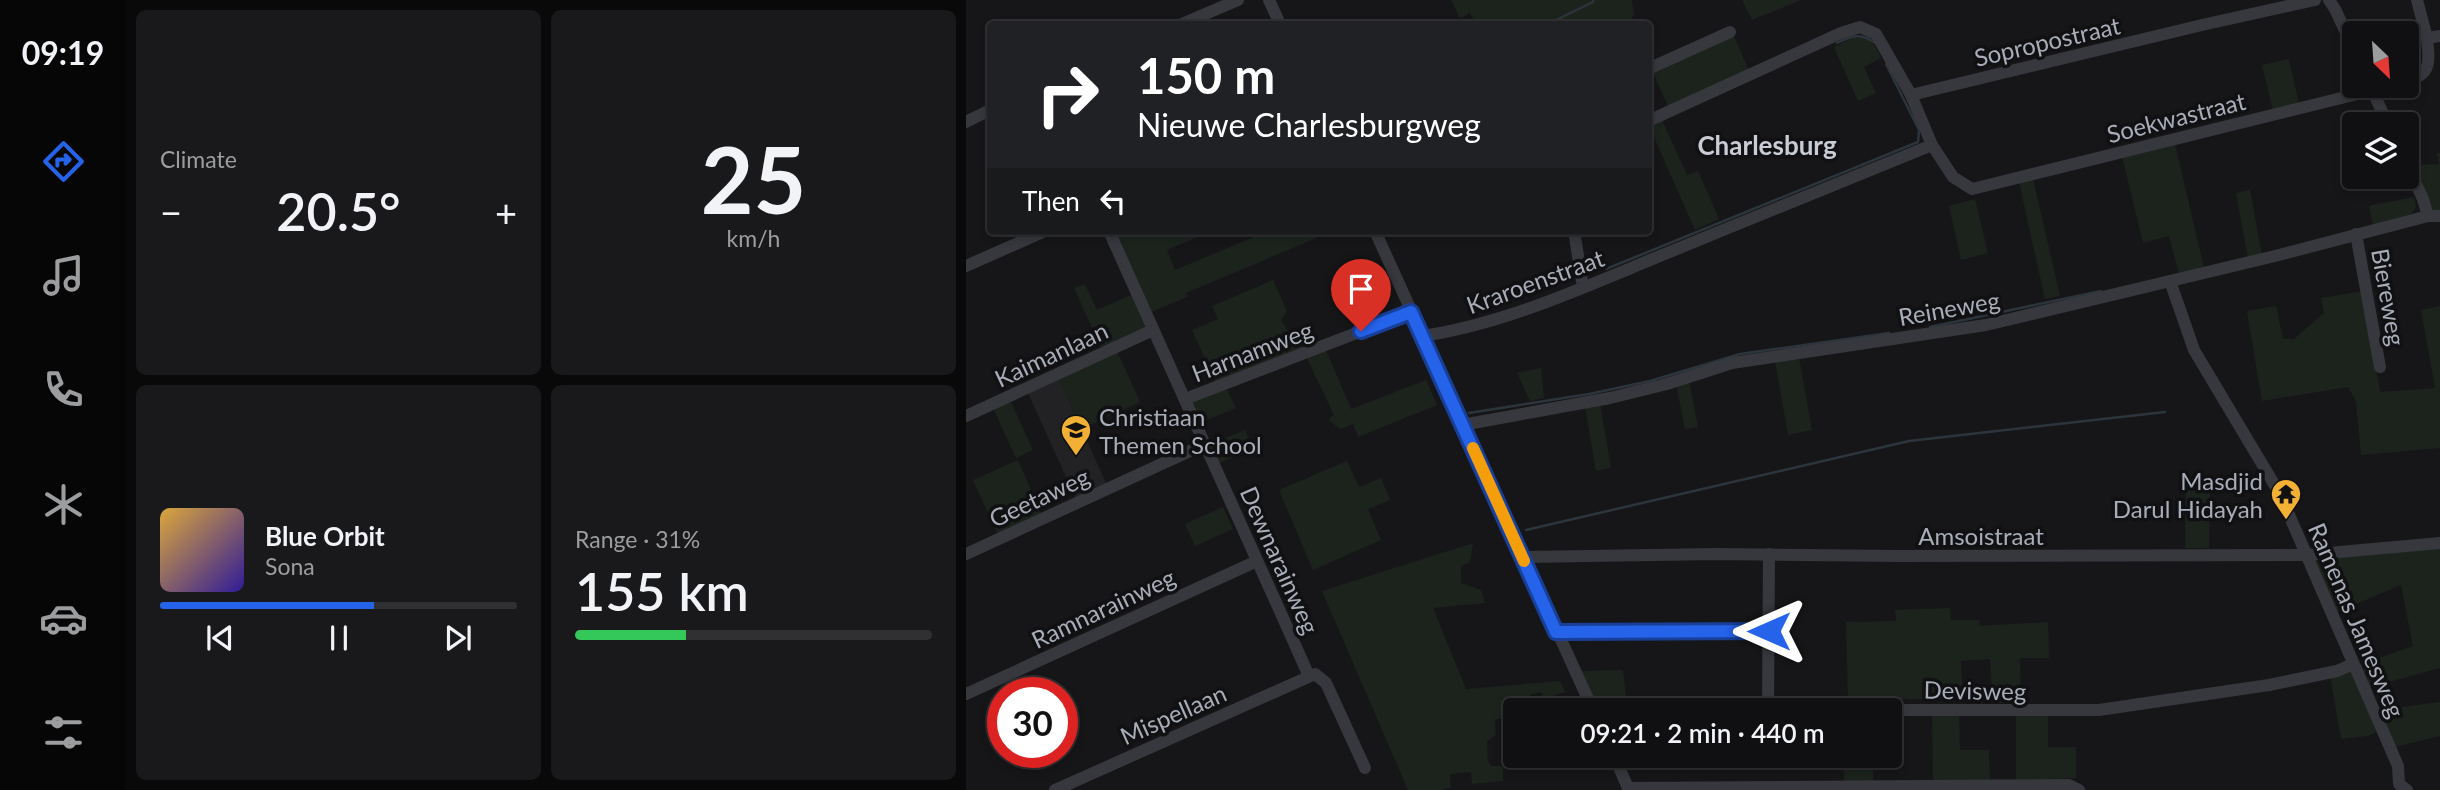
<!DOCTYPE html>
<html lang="en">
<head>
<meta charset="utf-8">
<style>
  :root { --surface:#101012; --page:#19191b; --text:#f1f3f6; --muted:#9c9d9f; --line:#303032; --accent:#2563eb }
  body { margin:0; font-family:Lato,sans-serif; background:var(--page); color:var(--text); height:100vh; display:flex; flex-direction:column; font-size:26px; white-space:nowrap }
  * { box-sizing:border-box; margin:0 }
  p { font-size:23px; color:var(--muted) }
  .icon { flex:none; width:38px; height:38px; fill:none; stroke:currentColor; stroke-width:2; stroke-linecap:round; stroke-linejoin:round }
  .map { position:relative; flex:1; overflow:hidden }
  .sheet { display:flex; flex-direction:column; gap:10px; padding:10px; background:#09090a; width:840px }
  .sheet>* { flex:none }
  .guide { position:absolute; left:21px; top:21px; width:665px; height:214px; border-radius:7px; box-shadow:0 4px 10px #0003,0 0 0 2px var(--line); background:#202124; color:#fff; overflow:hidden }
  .needle { width:46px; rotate:155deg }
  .fabs { position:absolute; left:1376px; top:21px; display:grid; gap:14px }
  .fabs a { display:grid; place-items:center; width:77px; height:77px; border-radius:7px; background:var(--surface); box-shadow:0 4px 10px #0003,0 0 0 2px var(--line); font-size:35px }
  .speed { position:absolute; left:21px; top:677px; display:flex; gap:14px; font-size:35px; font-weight:700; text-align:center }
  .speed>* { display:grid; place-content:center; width:91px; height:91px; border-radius:50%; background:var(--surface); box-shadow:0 4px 10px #0003,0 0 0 2px var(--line); line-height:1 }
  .speed .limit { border:10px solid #d22; background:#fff; color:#111 }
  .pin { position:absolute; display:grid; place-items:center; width:60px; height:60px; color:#fff; margin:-72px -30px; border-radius:50% 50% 50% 0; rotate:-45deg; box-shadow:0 0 7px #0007 }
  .pin .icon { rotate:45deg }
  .me { position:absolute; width:77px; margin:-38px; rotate:270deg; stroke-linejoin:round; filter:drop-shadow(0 0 5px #0008) }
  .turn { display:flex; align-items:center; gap:24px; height:147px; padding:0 35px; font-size:32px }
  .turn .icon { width:91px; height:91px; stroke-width:2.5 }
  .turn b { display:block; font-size:49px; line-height:60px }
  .then { display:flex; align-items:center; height:66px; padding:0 35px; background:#0003; gap:14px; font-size:26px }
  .big { font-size:52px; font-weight:600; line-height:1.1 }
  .sheet .card { flex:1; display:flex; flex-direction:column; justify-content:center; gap:10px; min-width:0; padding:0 24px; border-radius:10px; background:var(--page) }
  .sheet .dial { align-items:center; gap:0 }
  .dial b { font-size:91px; line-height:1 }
  .song { display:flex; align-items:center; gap:21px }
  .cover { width:84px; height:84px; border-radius:10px; background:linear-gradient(135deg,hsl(40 70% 55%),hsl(250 70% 35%)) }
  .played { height:7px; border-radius:4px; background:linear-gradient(90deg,var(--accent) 60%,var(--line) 60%) }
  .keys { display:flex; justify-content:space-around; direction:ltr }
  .heat { display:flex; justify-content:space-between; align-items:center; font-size:38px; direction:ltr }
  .charge { height:10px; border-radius:5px; background:linear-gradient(90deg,#34c759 31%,var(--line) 0) }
  .sheet .tiles { flex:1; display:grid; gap:10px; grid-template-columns:repeat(2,1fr) }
  .trip { position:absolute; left:537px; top:698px; width:399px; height:70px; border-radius:7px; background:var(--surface); box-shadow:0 4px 10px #0003,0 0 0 2px var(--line); font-weight:600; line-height:70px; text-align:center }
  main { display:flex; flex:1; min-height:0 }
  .dock { display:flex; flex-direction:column; width:126px; justify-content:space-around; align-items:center; background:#060607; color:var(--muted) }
  .dock .icon { width:49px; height:49px }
  .dock .on { color:var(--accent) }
  .dock b { font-size:32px; color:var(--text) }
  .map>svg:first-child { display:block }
  .built { fill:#222225 }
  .green { fill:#1c231d }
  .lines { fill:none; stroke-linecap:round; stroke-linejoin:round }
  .stream { stroke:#2c353c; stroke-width:2.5 }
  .street { stroke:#37383d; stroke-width:12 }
  .route-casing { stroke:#184099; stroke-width:18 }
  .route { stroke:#2563eb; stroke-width:12 }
  .slow { stroke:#f59e0b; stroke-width:12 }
  .labels { text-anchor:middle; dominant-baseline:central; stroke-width:7; stroke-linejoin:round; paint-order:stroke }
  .street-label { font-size:24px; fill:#a8adb8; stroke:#111113 }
  .poi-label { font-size:24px; fill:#a8adb8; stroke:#111113; text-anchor:start }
  .neighbourhood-label { font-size:26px; font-weight:bold; fill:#c9ccd4; stroke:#111113 }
</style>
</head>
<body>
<main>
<nav class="dock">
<b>09:19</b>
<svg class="icon on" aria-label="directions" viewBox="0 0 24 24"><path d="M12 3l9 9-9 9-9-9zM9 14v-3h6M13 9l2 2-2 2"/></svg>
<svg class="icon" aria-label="music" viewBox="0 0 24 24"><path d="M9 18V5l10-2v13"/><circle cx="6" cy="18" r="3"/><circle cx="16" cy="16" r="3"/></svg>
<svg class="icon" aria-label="phone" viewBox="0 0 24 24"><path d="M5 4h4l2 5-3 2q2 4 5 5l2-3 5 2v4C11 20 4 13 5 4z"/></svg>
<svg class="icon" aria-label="climate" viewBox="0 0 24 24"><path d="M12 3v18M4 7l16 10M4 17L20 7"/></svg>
<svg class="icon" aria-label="car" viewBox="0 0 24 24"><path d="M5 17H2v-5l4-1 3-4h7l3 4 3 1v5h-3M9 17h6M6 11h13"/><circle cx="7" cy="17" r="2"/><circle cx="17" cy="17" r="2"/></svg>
<svg class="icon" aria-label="filters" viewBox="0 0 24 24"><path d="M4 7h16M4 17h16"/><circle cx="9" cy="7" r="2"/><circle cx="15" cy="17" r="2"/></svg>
</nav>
<section class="sheet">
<div class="tiles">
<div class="card"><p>Climate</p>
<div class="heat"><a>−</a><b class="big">20.5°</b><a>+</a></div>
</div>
<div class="card dial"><b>25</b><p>km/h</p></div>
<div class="card">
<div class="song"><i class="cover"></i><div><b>Blue Orbit</b><p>Sona</p></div></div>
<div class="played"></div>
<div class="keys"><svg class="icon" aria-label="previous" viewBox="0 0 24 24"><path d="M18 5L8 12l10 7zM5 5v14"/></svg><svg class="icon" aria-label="pause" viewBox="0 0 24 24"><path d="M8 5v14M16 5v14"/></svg><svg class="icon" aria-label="next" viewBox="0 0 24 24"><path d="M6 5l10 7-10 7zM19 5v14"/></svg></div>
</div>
<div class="card"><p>Range · 31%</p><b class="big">155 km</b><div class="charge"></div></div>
</div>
</section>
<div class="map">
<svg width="1474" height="790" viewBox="0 0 1474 790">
  <rect width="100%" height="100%" fill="#161618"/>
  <!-- built -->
  <path class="built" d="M93,379L141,485L110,499L62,393Z"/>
  <!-- green -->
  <g class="green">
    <path d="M485,0H666L668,15L662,24H510L504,13L494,18Z"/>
    <path d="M776,0H835L786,20Z"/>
    <path d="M767,34L783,71L702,106L686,71Z"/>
    <path d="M887,38H900L909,46L915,58L898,67L910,93L892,101L868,47Z"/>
    <path d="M1323,59L1333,104L1307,110L1296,65Z"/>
    <path d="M695,118L721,175L732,171L753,219L729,230L683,126Z"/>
    <path d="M1209,144L1238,268L1213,274L1203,236L1177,243L1156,156Z"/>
    <path d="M1471,153H1474V211H1463L1447,165L1473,164Z"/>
    <path d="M1067,179L1094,296L1079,299L1053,182Z"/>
    <path d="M1284,190L1296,256L1282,259L1270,193Z"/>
    <path d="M1448,197L1450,207L1445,214L1407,225L1403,206Z"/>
    <path d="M1009,199L1022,253L995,260L983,206Z"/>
    <path d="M165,231H246L201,250L209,270L302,231H367L220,293L221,297L185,312L151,237Z"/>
    <path d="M307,280L321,311L315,320L321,330L330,332L337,349L250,383L226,330L252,319L246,306Z"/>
    <path d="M119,284L131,310L167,294L180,326L178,330L136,350L108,288Z"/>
    <path d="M1397,291L1414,392L1469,388L1455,310L1474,306V448L1395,455L1390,401L1382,387L1296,401L1281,311L1310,306L1317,339H1328L1358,313L1355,298Z"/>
    <path d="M359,348L385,409L460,380L471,405L392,437L387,424L375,429L362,420L368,415L340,356Z"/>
    <path d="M151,351L174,402L116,429L93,379Z"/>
    <path d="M833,358L846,430L822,435L809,361Z"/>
    <path d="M575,368L578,398L564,401L551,373Z"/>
    <path d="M723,380L732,427L719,429L710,384Z"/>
    <path d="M260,388L270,408L233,423L225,404L228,400Z"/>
    <path d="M44,400L67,450L50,458L27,408Z"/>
    <path d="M634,404L645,468L630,471L619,406Z"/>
    <path d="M279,430L287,448L251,464L243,445Z"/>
    <path d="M52,460L76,515L32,535L7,480Z"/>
    <path d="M381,461L393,487L415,478L424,500L402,509L415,540L347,570L313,490Z"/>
    <path d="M1220,489L1244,490L1243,548H1219Z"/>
    <path d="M257,507L267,529L229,546L219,524Z"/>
    <path d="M507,543L504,562L495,566V583L515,590L519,603L467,608L500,689L594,681L599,692L577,699L575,692L566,694L540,709V717L529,720L530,735L521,741L522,761L525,766H537V781L506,784L505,772L484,774L485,787L476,790H442L356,591Z"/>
    <path d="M1474,545V668L1401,688L1391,666L1447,646L1435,585L1369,613L1347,558Z"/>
    <path d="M984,608L985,620H1013L1014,626L1082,622L1083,658H1054L1055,702L1027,703L1024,659L995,661L997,699H882L880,622L930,621L929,610Z"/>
    <path d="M657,670L661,706H631L614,671Z"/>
    <path d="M1382,671L1387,672L1413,730L1402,736L1375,739L1364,675Z"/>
    <path d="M1474,702V736L1428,747L1411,710Z"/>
    <path d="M966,712H993L994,750H1023L1024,782L967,783Z"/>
    <path d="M1050,714H1082V747H1110V778L1050,780Z"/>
    <path d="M878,756H907V782L878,783Z"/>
  </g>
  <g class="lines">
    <!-- stream -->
    <g class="stream">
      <path d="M582,24L627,2V0"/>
      <path d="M871,43C885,36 895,32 909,43"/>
      <path d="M640,269L952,142L953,130L920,64"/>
      <path d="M964,327L1135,291"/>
      <path d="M503,413L623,394L684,381L774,354L923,333"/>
      <path d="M560,530L943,441L1199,412"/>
    </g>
    <!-- street -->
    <g class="street">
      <path d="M303,0L314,24"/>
      <path d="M1363,0L1369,9L1388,50"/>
      <path d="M1451,0L1461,38"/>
      <path d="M216,24L272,0"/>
      <path d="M682,69L764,32"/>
      <path d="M1440,81C1467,74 1463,61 1461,38L1474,36"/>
      <path d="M1404,86L1422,124"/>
      <path d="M945,95L1236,25L1349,0"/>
      <path d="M682,121L875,33L894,27L910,34L945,95L966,145L987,177L1006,189L1424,86"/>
      <path d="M0,122L24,110"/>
      <path d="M1440,163L1457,199L1462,216"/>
      <path d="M143,231L343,676"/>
      <path d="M409,231L627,710"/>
      <path d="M608,231L617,287"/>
      <path d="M1390,234L1414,367"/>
      <path d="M0,266L79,231"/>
      <path d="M1204,281L1228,350L1314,494L1432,766L1433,784L1441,790"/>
      <path d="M456,336C537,324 614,289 689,258C781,220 873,183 966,145"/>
      <path d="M219,399L445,312"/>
      <path d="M0,416L187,330"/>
      <path d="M496,425L644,398L701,384L766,363L1020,325L1309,256L1462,216H1474"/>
      <path d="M0,554L239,444"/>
      <path d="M557,557L750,554L932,556L1340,555L1474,543"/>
      <path d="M590,632L803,631"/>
      <path d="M0,694L291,561"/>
      <path d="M626,710H1133L1303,685L1371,671L1387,664"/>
      <path d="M802,710L803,554"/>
      <path d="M648,756L663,790"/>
      <path d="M662,788L1103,785L1113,790"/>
      <path d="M89,790L349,674L360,683L399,768"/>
    </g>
  </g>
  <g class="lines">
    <!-- route casing -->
    <g class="route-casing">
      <path id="route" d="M395,331L445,312L590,632L803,631"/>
    </g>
    <!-- route -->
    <use href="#route" class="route"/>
    <!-- slow -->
    <path class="slow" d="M507,448L558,561"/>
  </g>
  <!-- icons -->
  <defs>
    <g id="school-pin" transform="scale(1.575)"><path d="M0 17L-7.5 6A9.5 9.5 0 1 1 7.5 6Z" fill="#f2b134" stroke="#111113"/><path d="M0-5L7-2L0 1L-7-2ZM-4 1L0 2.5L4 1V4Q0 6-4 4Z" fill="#111"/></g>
    <g id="temple-pin" transform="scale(1.575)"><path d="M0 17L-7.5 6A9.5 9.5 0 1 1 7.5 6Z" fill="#f2b134" stroke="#111113"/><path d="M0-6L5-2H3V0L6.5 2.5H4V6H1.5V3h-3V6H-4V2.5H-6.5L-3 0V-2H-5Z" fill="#111"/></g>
  </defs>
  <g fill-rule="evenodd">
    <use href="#school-pin" x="110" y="430"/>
    <use href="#temple-pin" x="1320" y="494"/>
  </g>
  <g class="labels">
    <!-- street labels -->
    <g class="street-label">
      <text transform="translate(1081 41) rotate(-13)">Sopropostraat</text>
      <text transform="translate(1210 117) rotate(-14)">Soekwastraat</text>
      <text transform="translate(569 281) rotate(-20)">Kraroenstraat</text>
      <text transform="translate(1423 297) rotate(80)">Biereweg</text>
      <text transform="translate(983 308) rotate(-10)">Reineweg</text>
      <text transform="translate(286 351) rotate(-21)">Harnamweg</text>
      <text transform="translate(85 354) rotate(-25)">Kaimanlaan</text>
      <text transform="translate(73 497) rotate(-25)">Geetaweg</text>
      <text x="1015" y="535">Amsoistraat</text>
      <text transform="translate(314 560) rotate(66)">Dewnarainweg</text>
      <text transform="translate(137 608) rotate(-25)">Ramnarainweg</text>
      <text transform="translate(1391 620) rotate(67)">Ramenas Jamesweg</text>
      <text transform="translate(1009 690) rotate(1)">Devisweg</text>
      <text transform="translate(207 714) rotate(-24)">Mispellaan</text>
    </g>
    <!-- poi labels -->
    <g class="poi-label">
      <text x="133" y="416">Christiaan<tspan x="133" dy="28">Themen School</tspan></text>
      <text x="1297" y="480" text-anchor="end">Masdjid<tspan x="1297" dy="28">Darul Hidayah</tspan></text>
    </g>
    <!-- neighbourhood labels -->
    <g class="neighbourhood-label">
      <text x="801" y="145">Charlesburg</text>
    </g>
  </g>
</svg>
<div class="fabs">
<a><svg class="needle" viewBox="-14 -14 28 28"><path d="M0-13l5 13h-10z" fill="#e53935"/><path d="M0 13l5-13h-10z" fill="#9c9d9f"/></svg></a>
<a><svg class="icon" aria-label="layers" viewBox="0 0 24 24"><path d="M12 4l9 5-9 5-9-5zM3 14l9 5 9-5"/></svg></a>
</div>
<div class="speed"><div class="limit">30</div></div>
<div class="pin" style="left:395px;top:331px;background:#d93025"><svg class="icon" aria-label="arrive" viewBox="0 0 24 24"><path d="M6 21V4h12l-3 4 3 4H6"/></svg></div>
<svg class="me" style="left:803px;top:631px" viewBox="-20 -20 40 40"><path d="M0-17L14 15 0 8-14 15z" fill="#2563eb" stroke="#fff" stroke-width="4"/></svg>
<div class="trip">09:21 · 2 min · 440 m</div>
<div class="guide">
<div class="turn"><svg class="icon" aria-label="right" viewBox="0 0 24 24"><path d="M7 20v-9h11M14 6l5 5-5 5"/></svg><div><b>150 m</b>Nieuwe Charlesburgweg</div></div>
<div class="then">Then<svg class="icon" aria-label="left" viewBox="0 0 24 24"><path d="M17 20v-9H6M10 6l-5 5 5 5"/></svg></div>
</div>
</div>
</main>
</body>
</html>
